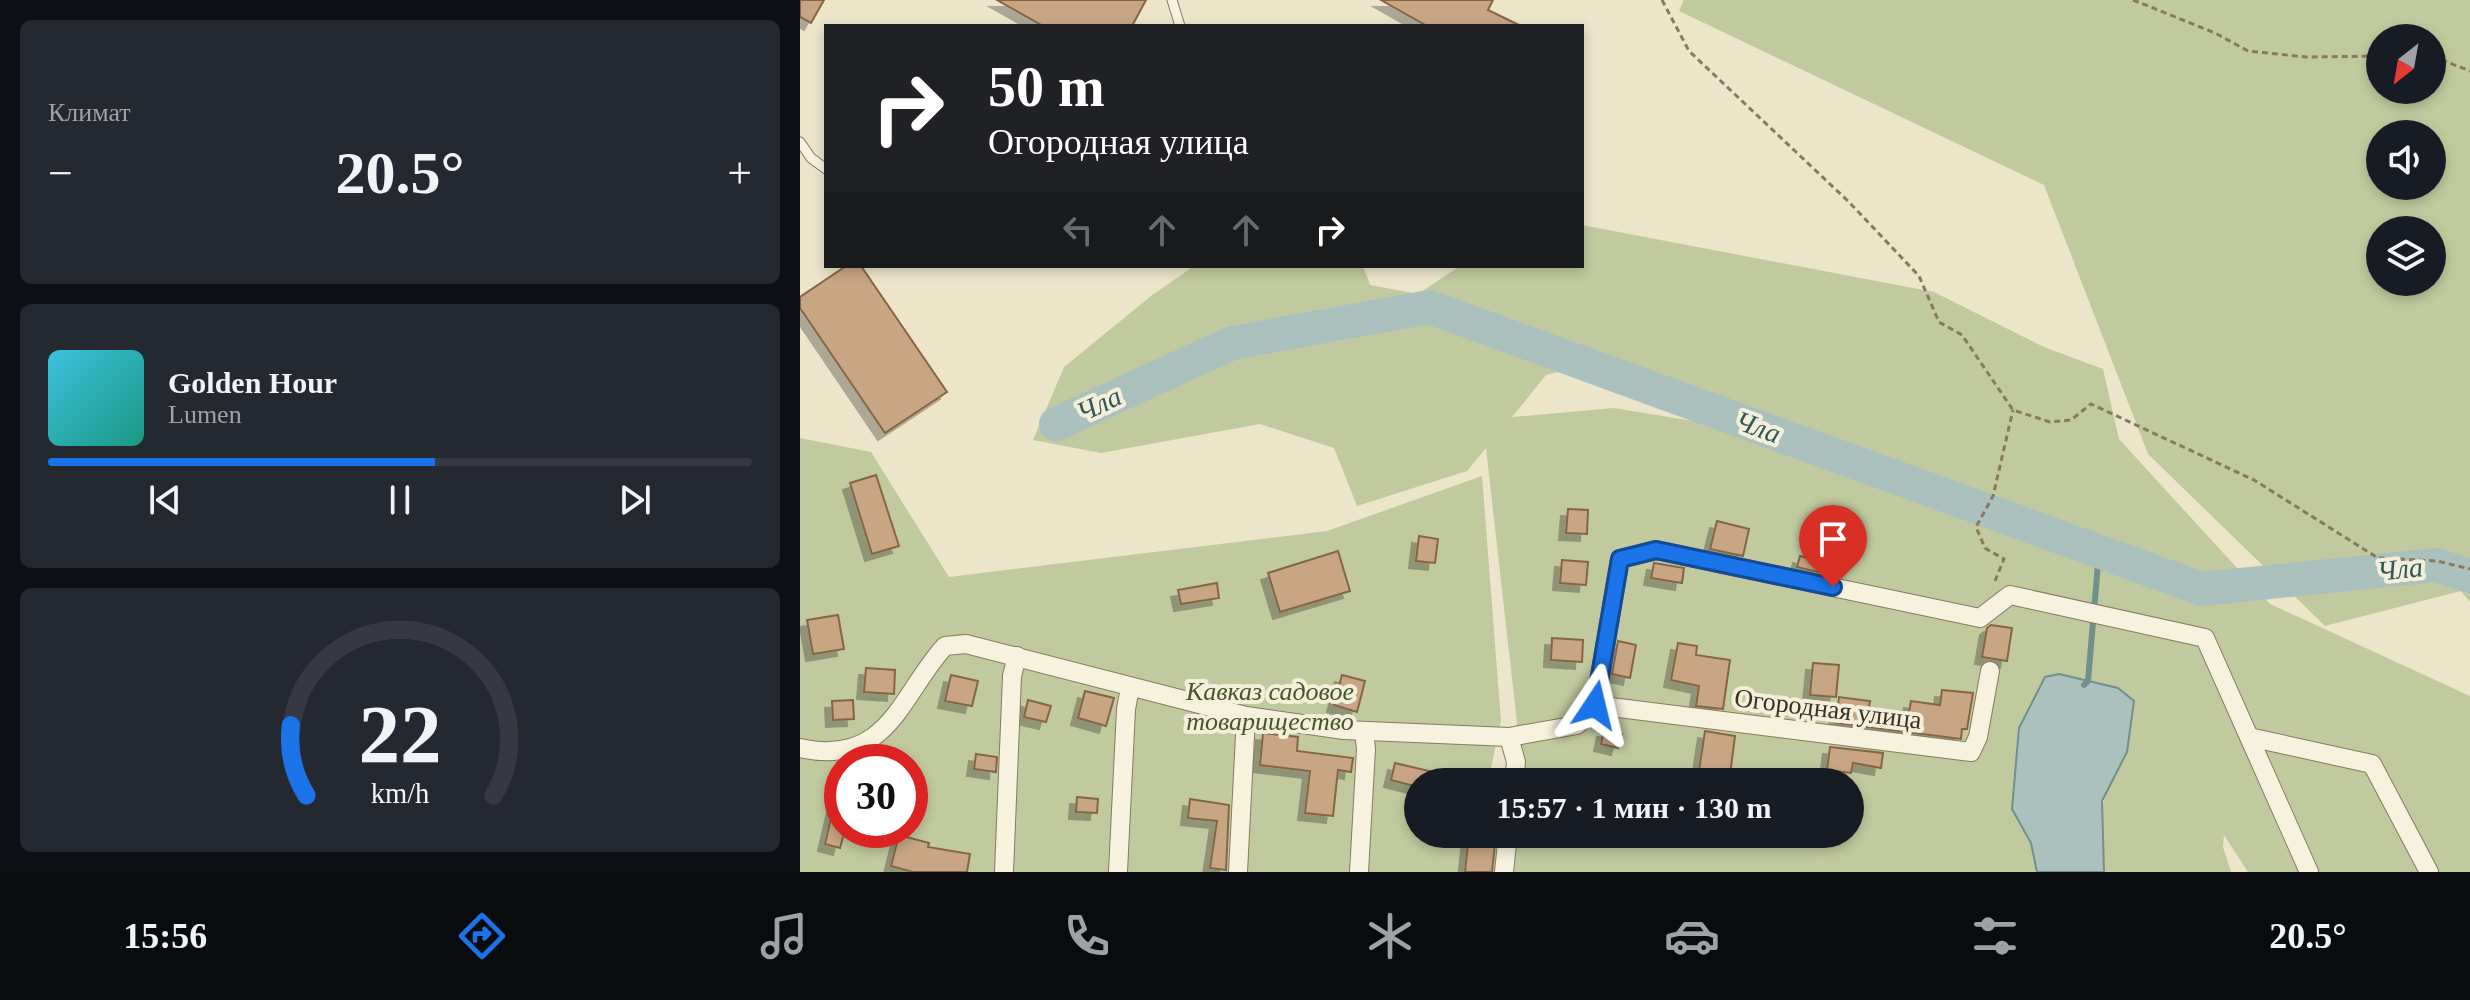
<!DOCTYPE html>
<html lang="ru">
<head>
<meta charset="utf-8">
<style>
  :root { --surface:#171b24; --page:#242831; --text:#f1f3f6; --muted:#9ea1a6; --line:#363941; --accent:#1a73e8 }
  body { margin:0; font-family:"Times New Roman",serif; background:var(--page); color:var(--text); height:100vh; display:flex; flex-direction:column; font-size:30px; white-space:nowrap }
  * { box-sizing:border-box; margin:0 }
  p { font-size:26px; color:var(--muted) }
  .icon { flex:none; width:44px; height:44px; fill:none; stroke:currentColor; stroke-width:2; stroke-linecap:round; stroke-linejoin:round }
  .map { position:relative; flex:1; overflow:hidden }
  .sheet { display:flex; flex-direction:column; gap:20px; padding:20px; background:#0d0f14; width:800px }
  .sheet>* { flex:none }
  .hud { position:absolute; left:24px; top:24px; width:760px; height:244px; border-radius:0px; box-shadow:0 4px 12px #0003; background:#202124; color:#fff; overflow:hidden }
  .needle { width:52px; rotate:211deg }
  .buttons { position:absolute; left:1566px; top:24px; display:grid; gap:16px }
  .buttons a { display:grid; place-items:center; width:80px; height:80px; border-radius:50%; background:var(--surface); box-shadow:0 4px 12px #0003; font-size:40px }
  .speed { position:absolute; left:24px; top:744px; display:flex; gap:16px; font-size:40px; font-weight:700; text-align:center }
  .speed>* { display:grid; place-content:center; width:104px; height:104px; border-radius:50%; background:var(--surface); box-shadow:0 4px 12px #0003; line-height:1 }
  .speed .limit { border:12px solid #d22; background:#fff; color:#111 }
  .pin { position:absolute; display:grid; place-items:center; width:68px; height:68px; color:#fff; margin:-82px -34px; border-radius:50% 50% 50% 0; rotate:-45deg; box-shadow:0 0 8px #0007 }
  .pin .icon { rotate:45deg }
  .me { position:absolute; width:88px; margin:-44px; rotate:10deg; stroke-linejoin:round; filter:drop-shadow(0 0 6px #0008) }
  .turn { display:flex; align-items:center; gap:28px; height:168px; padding:0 32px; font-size:36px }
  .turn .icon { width:104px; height:104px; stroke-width:2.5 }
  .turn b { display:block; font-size:56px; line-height:68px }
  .lanes { display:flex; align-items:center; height:76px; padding:0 32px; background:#0003; justify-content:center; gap:40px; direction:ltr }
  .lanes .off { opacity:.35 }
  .big { font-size:60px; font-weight:700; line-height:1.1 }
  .sheet .tile { flex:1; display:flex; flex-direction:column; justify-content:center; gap:12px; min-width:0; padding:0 28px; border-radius:12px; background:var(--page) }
  .sheet .dial { align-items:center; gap:0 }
  .dial svg { height:208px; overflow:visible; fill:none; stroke:var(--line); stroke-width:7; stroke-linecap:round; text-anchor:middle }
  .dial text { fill:var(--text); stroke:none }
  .song { display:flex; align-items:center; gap:24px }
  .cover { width:96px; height:96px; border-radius:12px; background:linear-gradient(135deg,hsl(190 70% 55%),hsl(170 70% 35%)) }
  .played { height:8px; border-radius:4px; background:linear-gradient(90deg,var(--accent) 55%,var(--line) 55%) }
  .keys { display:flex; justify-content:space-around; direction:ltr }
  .heat { display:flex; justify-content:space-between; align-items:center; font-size:44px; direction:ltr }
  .trip { position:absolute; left:604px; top:768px; width:460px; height:80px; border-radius:40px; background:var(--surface); box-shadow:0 4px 12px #0003; font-weight:700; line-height:80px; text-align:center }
  .tab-bar { display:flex; height:128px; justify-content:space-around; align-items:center; background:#090b0e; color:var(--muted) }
  .tab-bar .icon { width:56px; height:56px }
  .tab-bar .on { color:var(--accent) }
  .tab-bar b { font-size:36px; color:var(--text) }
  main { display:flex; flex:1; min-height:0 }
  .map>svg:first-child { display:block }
  .green { fill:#c1ca9f; fill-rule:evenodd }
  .water { fill:#abc1bd; stroke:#71908b; stroke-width:2 }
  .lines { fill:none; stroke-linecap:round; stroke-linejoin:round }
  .stream { stroke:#71908b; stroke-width:6 }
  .river { stroke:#abc1bd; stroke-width:34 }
  .building { fill:#c8a683; stroke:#866547; stroke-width:2; filter:url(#shadow) }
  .lane-casing { stroke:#887960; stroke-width:11 }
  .street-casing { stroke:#887960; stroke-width:20 }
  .path { stroke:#887960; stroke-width:3; stroke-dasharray:6 4; stroke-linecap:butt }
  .lane { stroke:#f7f2de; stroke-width:9 }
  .street { stroke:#f7f2de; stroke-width:18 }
  .route-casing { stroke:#114b97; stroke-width:20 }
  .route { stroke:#1a73e8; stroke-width:14 }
  .labels { text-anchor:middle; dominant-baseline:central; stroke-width:8; stroke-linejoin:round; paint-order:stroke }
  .park-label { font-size:26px; font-style:italic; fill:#46552a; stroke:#f4efda }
  .street-label { font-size:26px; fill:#3a3022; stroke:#f4efda }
  .water-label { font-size:28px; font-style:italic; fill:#325858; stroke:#f4efda }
</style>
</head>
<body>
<main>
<section class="sheet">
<div class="tile"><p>Климат</p>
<div class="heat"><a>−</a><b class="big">20.5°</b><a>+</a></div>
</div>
<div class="tile">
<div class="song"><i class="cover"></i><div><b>Golden Hour</b><p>Lumen</p></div></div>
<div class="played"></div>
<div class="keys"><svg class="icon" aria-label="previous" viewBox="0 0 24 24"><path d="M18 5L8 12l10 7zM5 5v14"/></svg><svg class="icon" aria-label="pause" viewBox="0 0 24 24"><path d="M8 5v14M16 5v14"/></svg><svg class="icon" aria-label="next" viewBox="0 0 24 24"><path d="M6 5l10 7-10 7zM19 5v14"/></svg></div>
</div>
<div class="tile dial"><svg viewBox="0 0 100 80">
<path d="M14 69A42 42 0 1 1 86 69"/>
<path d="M14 69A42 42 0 0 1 8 42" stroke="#1a73e8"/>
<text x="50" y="56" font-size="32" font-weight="700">22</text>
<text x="50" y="72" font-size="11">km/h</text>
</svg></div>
</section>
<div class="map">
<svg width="1670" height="872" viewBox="0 0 1670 872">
  <defs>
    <filter id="shadow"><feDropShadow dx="-7" dy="7" stdDeviation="0" flood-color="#0004"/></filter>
  </defs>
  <rect width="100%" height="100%" fill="#ece5ca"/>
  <!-- green -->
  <g class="green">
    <path d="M884,0H1670V602L1661,591L1525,626L1348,454L1244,185L879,11ZM1580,38H1632V90H1580ZM1580,134H1632V186H1580ZM1580,230H1632V282H1580Z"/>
    <path d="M782,225L1134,292L1244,347L1303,369L1319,439L1470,604L1670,696V872H1448L1424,835L1423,847L1431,872H683L691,834H1050V782H703L717,723L686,448L667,471L557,506L534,448L460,424L301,453L233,440L264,367L351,296L394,266H563L570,285L618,294L660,266H782ZM781,366L796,384L905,423L814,408L712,417L746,375ZM1306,791L1298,829L1233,807Z"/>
    <path d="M0,438L71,452L149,577L527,531L682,476L701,721L688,782H618V834H676L668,872H0ZM42,762H110V830H42Z"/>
  </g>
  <!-- water -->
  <path class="water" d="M1259,674L1318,688L1334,701L1327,752L1302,801L1304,872H1237L1231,843L1212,809L1219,728L1245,677Z"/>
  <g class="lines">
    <!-- stream -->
    <path class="stream" d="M1284,685L1288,681L1299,552"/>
    <!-- river -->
    <path class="river" d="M256,424L432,343L629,307L1402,589L1636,565L1670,576"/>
  </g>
  <!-- building -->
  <g class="building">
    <path d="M0,0H24L11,23L0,17Z"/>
    <path d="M197,0H346L332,26H243Z"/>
    <path d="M581,0H693L688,10L721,26H627Z"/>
    <path d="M46,266H61L147,392L85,433L0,308V297Z"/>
    <path d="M76,475L99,546L72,554L50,483Z"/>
    <path d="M768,509L788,510L787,534L766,533Z"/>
    <path d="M917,521L949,529L943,556L910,549Z"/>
    <path d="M619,536L638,539L635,563L616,561Z"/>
    <path d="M538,551L550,591L480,612L468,573Z"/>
    <path d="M1000,556L1020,561L1018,572L997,567Z"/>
    <path d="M762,560L788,562L786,585L760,583Z"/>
    <path d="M854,563L884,568L882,583L851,578Z"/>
    <path d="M417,583L419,598L381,604L378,590Z"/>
    <path d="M38,615L44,649L13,654L7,620Z"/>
    <path d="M1191,625L1212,628L1207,661L1182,657L1187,628Z"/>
    <path d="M752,638L783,640L782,662L751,660Z"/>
    <path d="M818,641L836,645L830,678L812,674Z"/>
    <path d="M878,643L897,646L896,655L930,660L923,709L896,706L899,686L871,680Z"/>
    <path d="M1013,663L1039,665L1036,697L1010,695Z"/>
    <path d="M66,668L95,670L94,694L64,692Z"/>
    <path d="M151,675L178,681L172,706L145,701Z"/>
    <path d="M542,675L565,681L557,712L534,705Z"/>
    <path d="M1142,690L1173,693L1167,729H1162L1161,739L1036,723L1039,697L1070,701L1069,708L1109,712L1111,701L1140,705Z"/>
    <path d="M285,691L314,698L306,726L278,718Z"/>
    <path d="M53,700L54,719L33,720L32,701Z"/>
    <path d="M228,700L251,706L246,722L224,717Z"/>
    <path d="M804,730L822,734L818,748L801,744Z"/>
    <path d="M905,731L935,736L930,775L899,771Z"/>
    <path d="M463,733L498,737L497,751L553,758L551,772L538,770L533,816L505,813L510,771L460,765Z"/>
    <path d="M1030,747L1083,753L1081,768L1053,763L1051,773L1027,770Z"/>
    <path d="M176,754L197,757L196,772L174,769Z"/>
    <path d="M595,763L650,776L649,782H618V787L591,780Z"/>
    <path d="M36,797L42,798V830H45L40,848L25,844Z"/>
    <path d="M277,797L298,799L297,813L276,812Z"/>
    <path d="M390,799L429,805L426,870L410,868L417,821L388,818Z"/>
    <path d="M669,834H696L692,872H665Z"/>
    <path d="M99,835L129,843L128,847L170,854L167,872H113L91,866Z"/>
  </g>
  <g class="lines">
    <!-- lane casing -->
    <g class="lane-casing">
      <g id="lane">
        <path d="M372,0L380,26"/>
        <path d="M0,142L11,158L26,169"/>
      </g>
    </g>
    <!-- street casing -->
    <g class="street-casing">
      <g id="street">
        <path d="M795,705L1171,752L1178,737L1190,671"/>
        <path d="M709,737L716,762L714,782"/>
        <path d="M1449,737L1572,764L1629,872"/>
        <path d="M0,748C88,768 101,694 145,646L166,644L446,716L544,730L709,737L777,725L795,705L820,559L856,550L1180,618L1210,595L1405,638L1509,872"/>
        <path d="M204,872L212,676L217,656"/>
        <path d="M318,872L326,709L330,688"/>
        <path d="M438,872L446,716"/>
        <path d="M559,872L566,749L564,732"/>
        <path d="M704,872L708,834"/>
      </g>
    </g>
    <!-- path -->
    <g class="path">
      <path d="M862,0L889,51L1049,202L1119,276L1139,322L1162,335L1213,410L1250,422L1271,420L1291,404L1454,480L1578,558L1637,561L1670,569"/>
      <path d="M1333,0L1415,33L1448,51L1506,57L1580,56"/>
      <path d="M1632,56L1670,71"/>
      <path d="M1195,581L1204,559L1185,548L1176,527L1193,496L1213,410"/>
    </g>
    <!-- lane -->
    <use href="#lane" class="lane"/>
    <!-- street -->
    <use href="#street" class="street"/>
  </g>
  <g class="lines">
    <!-- route casing -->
    <g class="route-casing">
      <path id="route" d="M795,705L820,559L856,550L1033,587"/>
    </g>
    <!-- route -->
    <use href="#route" class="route"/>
  </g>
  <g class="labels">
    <!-- park labels -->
    <g class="park-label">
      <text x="470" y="691">Кавказ садовое<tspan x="470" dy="30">товарищество</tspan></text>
    </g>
    <!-- street labels -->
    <g class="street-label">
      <text transform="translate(1028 709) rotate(7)">Огородная улица</text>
    </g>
    <!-- water labels -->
    <g class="water-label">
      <text transform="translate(299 404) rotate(-25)">Чла</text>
      <text transform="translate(958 427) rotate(20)">Чла</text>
      <text transform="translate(1600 569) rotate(-6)">Чла</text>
    </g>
  </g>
</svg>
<div class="buttons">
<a><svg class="needle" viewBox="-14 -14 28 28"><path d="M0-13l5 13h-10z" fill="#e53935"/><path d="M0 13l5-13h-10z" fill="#9ea1a6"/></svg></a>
<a><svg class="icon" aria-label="sound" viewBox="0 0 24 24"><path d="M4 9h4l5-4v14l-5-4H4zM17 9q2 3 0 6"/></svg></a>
<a><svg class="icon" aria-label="layers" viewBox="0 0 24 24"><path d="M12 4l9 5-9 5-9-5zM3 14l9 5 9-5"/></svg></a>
</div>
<div class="speed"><div class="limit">30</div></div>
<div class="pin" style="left:1033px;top:587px;background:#d93025"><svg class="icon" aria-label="arrive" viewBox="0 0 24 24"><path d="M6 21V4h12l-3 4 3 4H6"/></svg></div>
<svg class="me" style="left:795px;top:705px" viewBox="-20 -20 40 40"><path d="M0-17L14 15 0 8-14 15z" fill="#1a73e8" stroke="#fff" stroke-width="4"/></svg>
<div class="trip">15:57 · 1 мин · 130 m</div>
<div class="hud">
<div class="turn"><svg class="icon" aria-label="right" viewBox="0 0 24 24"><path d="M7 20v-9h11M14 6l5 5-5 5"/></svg><div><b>50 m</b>Огородная улица</div></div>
<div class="lanes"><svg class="icon off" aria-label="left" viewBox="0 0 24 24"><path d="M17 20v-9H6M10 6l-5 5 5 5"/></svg><svg class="icon off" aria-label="ahead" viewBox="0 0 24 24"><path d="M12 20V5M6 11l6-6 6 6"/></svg><svg class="icon off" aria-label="ahead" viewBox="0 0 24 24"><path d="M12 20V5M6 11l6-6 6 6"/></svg><svg class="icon" aria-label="right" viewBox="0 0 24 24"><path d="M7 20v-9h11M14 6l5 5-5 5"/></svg></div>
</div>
</div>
</main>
<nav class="tab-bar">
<b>15:56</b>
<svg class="icon on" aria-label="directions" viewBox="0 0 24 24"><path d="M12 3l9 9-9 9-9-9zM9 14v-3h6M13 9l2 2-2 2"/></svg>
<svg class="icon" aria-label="music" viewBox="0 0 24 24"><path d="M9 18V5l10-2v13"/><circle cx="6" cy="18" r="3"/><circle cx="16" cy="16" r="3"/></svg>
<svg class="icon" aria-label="phone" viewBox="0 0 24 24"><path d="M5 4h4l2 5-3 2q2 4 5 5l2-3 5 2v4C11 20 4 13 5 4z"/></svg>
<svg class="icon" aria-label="climate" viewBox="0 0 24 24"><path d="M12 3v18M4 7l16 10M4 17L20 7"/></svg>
<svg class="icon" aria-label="car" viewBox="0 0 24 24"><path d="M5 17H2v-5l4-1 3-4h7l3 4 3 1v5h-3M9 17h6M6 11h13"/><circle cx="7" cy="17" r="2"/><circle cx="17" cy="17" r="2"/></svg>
<svg class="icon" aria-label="filters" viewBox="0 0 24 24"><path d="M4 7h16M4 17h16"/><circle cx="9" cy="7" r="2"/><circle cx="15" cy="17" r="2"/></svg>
<b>20.5°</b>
</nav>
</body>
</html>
